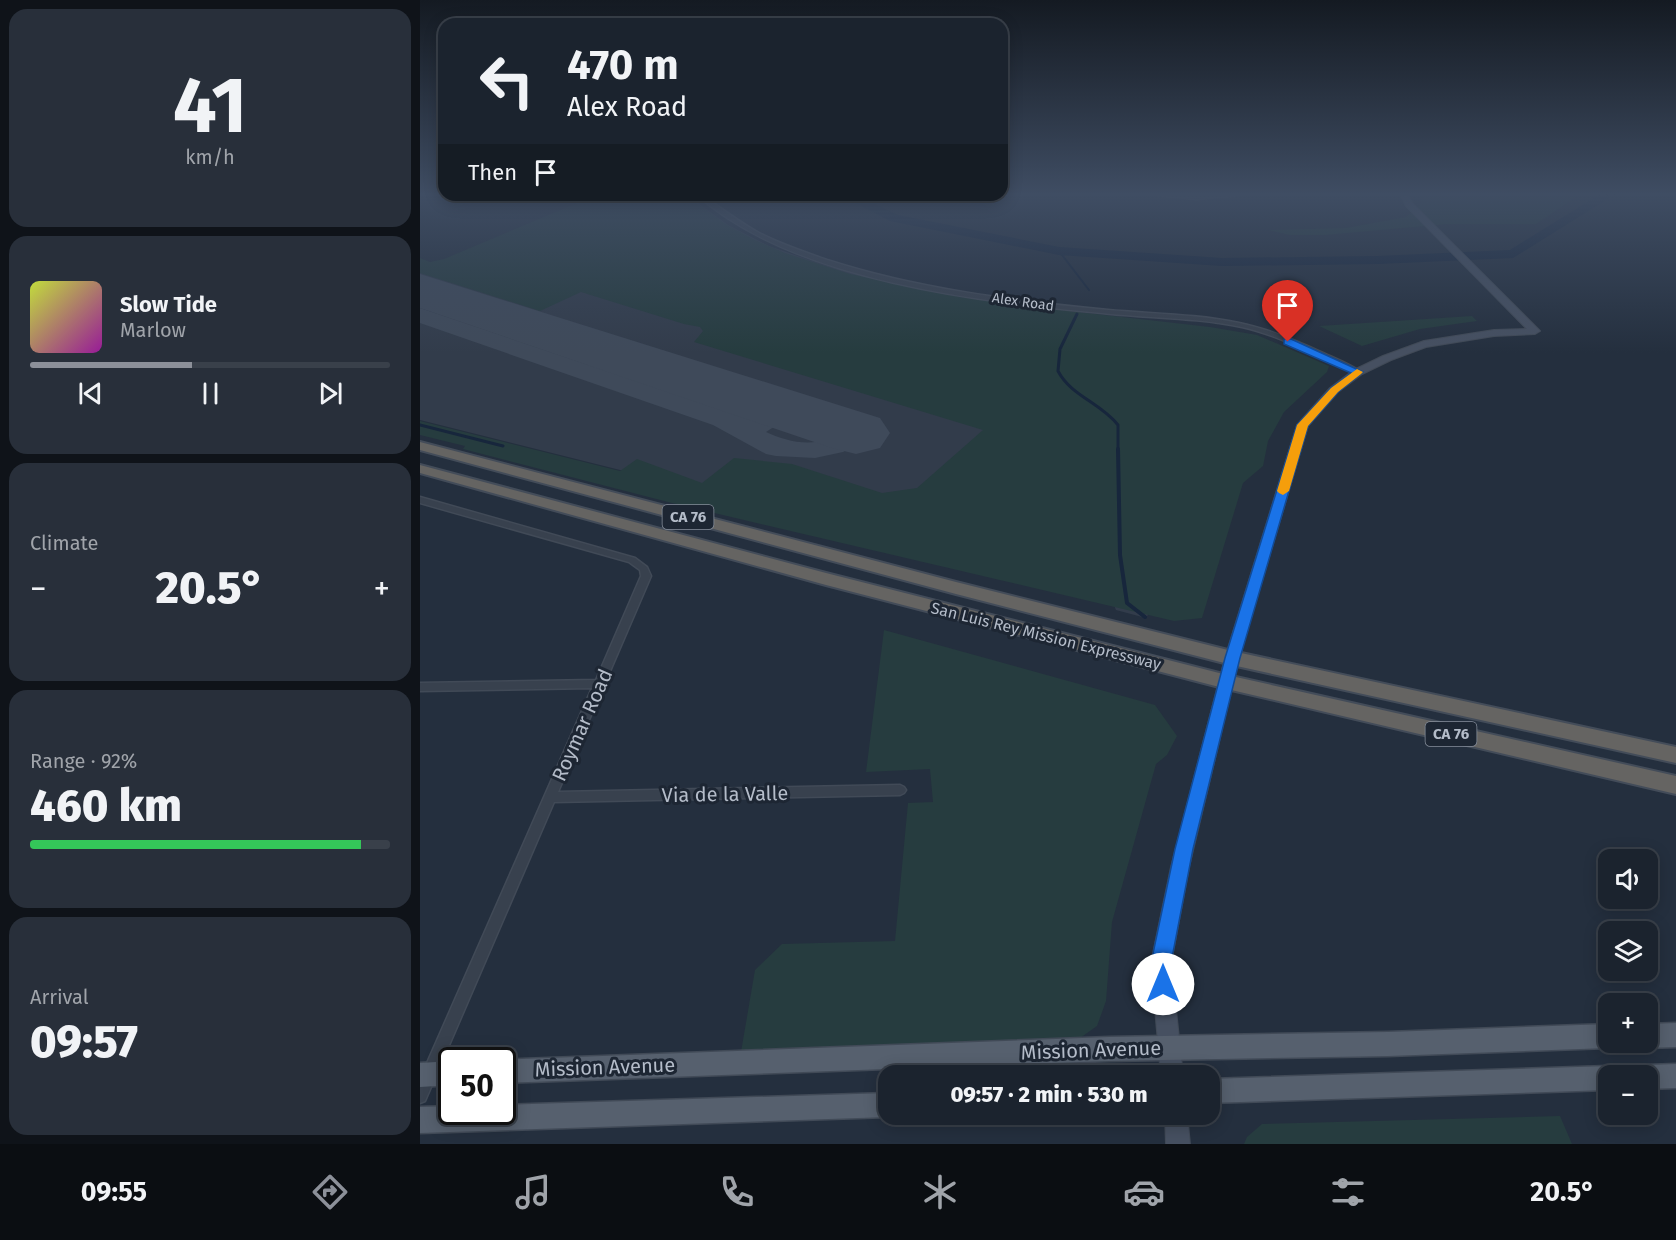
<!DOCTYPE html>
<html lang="en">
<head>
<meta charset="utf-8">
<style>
  :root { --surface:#1b232e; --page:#282f3a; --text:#f1f3f6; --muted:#a0a4aa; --line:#39404a; --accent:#8c9099 }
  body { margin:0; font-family:"Fira Sans",sans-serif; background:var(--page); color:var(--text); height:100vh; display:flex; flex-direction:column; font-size:22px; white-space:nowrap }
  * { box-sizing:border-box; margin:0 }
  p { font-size:20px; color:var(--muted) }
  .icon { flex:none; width:33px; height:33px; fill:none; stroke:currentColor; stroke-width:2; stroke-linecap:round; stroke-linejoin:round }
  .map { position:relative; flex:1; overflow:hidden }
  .panel { display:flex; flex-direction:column; gap:9px; padding:9px; background:#0f1319; width:420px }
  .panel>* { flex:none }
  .hud { position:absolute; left:18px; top:18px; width:570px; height:183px; border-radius:18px; box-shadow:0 3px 15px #0003,0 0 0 2px var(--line); background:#1b232e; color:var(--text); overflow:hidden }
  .tools { position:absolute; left:1178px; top:849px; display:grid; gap:12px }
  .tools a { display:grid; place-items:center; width:60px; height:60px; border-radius:12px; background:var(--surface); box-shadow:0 3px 15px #0003,0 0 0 2px var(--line); font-size:30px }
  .speed { position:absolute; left:18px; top:1047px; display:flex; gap:12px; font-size:30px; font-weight:700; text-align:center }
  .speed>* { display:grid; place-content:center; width:78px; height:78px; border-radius:50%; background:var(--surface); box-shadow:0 3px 15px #0003,0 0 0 2px var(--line); line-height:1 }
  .speed .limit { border:3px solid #111; border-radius:9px; background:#fff; color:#111 }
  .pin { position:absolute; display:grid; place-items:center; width:51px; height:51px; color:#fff; margin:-62px -26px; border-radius:50% 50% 50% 0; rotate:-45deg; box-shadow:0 0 6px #0007 }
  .pin .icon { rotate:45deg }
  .me { position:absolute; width:66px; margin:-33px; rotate:0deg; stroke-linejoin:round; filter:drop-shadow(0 0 4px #0008) }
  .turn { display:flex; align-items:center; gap:21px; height:126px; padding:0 30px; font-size:27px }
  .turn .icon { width:78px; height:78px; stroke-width:2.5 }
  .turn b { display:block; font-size:42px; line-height:51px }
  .then { display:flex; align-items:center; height:57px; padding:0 30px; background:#0003; gap:12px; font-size:22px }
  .big { font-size:45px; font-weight:800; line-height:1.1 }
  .panel .widget { flex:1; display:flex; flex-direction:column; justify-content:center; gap:9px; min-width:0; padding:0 21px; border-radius:18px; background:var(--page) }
  .panel .dial { align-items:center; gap:0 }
  .dial b { font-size:78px; line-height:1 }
  .song { display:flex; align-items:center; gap:18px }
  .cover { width:72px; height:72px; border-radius:9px; background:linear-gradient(135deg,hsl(70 70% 55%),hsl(300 70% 35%)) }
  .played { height:6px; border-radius:3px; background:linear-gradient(90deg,var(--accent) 45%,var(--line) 45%) }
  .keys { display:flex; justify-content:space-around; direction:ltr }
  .heat { display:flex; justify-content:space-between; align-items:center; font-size:33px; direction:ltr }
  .charge { height:9px; border-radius:4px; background:linear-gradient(90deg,#34c759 92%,var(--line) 0) }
  .trip { position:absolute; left:458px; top:1065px; width:342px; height:60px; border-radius:18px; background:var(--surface); box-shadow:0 3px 15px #0003,0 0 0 2px var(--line); font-weight:800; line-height:60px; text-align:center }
  .tabs { display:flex; height:96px; justify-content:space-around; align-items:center; background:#0b0e12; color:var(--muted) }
  .tabs .icon { width:42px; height:42px }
  .tabs .current { color:var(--accent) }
  .tabs b { font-size:27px; color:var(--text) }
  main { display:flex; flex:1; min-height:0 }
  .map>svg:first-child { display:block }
  .airport { fill:#323c4b }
  .green { fill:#263c3f }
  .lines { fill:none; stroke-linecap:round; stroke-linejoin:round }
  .stream-far2 { stroke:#17263c; stroke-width:2 }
  .stream-far1 { stroke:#17263c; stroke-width:3 }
  .stream { stroke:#17263c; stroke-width:4 }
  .river { fill:#17263c; fill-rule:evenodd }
  .taxiway { fill:#3f4a5a; fill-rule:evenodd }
  .runway { fill:#3f4a5a; fill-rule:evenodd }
  .minor-casing { stroke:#414a57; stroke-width:3 }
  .secondary-casing { stroke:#414a57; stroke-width:2 }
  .primary-casing { stroke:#414a57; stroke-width:3 }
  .trunk-casing { stroke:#434c59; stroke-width:4 }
  .minor { fill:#38414e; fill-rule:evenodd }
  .secondary { fill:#465061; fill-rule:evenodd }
  .primary { fill:#56606e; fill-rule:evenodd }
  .trunk { fill:#656462; fill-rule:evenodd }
  .route { fill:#1a73e8; stroke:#114b97; stroke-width:1.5 }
  .slow { fill:#f59e0b }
  .labels { text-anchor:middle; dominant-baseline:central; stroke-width:6; stroke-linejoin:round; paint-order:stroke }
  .far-street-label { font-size:14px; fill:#b4bcc9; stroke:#1d2633 }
  .shield { fill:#1d2633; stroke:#878f9c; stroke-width:1.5 }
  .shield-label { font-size:15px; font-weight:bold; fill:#b4bcc9 }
  .street-label { font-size:16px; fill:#b4bcc9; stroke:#1d2633 }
  .near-street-label { font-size:20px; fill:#b4bcc9; stroke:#1d2633 }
</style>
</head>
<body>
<main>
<section class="panel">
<div class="widget dial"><b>41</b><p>km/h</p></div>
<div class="widget">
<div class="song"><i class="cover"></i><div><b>Slow Tide</b><p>Marlow</p></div></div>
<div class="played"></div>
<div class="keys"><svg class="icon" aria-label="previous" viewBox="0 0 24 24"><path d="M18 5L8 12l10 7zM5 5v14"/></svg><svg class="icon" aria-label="pause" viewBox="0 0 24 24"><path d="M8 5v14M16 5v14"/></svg><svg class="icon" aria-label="next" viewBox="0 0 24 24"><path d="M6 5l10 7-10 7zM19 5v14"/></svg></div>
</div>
<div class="widget"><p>Climate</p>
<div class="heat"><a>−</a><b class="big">20.5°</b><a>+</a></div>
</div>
<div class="widget"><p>Range · 92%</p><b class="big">460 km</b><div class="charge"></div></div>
<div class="widget"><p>Arrival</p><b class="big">09:57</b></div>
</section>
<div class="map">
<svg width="1256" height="1144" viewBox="0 0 1256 1144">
  <rect width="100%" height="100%" fill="#242f3e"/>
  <!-- airport -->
  <path class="airport" d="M198,195H267L308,225L349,246L401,264L446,277L568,300L665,313L734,604L726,618L696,610L688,592L0,420V267L12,268Z"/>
  <!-- green -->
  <g class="green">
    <path d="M1004,193H1162L1116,224H1027L905,235H870L848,230L926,228L986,217L999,206Z"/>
    <path d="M151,195H266L307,225L335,240L365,253L430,274L550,298L623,308L790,327L837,335L909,366L907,372L864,412L848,441L843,466L823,483L782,618L754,621L252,503L43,449L45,446L0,435V421L200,471L217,459L282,483L314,458L372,464L462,493L497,488L563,430L274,342L283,331L280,327L264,324L161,292L120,311L0,273V258L10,262L24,259L157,203L152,201L159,197Z"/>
    <path d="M1052,316L1057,321L1000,329L942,346L899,326Z"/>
    <path d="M464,630L735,705L757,736L747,755L736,764L692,922L686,1001L677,1026L660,1038L321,1052L335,970L362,944L475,941L488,803L513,802L510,769L446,772Z"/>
    <path d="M1140,1116L1152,1144H824L827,1137L842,1124Z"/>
  </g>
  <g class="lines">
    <!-- stream-far2 -->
    <path class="stream-far2" d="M639,251L669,290"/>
    <!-- stream-far1 -->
    <g class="stream-far1">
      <path d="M657,314L640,349L638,371C651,396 681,403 698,425V450"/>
      <path d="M0,425L83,446"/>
    </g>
    <!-- stream -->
    <path class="stream" d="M698,449L700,555L707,603L725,617"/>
    <!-- river -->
    <path class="river" d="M1182,193H1197L1093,258L958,264L802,266L639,255L470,221L420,195H436L478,215L639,247L802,258L958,256L1090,250Z"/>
    <!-- taxiway -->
    <g class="taxiway">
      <path d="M0,285L11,287L14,292L11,297L0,298Z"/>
      <path d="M0,308L169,365C185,354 204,350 223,355L226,360L223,365L196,369L191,372L328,418C346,417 349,398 372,403L376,409L372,415L346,432C363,440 388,447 406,439C421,432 429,423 446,427L450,433L446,439L423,452L395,458L356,456L346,454L293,425L0,323Z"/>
    </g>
    <!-- runway -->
    <path class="runway" d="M0,274L460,418L470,433L460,448L436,454L412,448L0,308Z"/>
    <!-- minor casing -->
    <g class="minor-casing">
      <g id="minor">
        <path d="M718,193C737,193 756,196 775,196C797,197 819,193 841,193L776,199Z"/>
        <path d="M277,195H282C301,208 319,222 339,233C360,244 384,252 407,260C497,289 593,301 688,310C732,314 776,314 819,323C848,329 875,340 901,352C914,358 930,364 941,372L938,374L936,373C898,357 862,336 822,327C779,318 734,318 691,314C563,302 375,282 277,195Z"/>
        <path d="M0,497L215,558L227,567L231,576L138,792L480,785L484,787L486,790L484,793L480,795L134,802L5,1101L0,1103V1079L172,688L0,691V683L176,680L221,576L220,570L209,562L0,503Z"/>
      </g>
    </g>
    <!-- secondary casing -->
    <g class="secondary-casing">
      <g id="secondary">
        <path d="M980,193H987L992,203L1120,331L1115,334L1074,336L1006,347L971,360L942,374L918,392L888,426L819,658L769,867L751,963L763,1076H741L731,963L751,867L805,658L877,425L910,388L934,370L963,356L1004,341L1074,330L1107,329L986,206Z"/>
        <path d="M745,1114H767L770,1144H746Z"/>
      </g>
    </g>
    <!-- primary casing -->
    <g class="primary-casing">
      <g id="primary">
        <path d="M1256,1023V1047L1227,1048L1219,1044L1218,1042H1227V1024Z"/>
        <path d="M1188,1024V1042H1197L1188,1048L968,1056L689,1061L82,1083V1060H78L689,1037L968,1032Z"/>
        <path d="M32,1061V1085L0,1087V1063Z"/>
        <path d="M1256,1064V1088L1227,1089V1076H1215L1218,1068L1227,1065Z"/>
        <path d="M1188,1066L1197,1069L1199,1076H1188V1090L789,1103V1079Z"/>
        <path d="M468,1093V1114H475L468,1117L0,1133V1107L32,1106V1112H82V1105Z"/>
      </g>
    </g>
    <!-- trunk casing -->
    <g class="trunk-casing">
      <g id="trunk">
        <path d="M0,442L536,582L812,651L1256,747V763L812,665L536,594L0,450Z"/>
        <path d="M0,465L406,573L807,675L1256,776V794L807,689L406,585L0,473Z"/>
      </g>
    </g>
    <!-- minor -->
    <use href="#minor" class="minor"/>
    <!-- secondary -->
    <use href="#secondary" class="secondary"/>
    <!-- primary -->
    <use href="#primary" class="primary"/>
    <!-- trunk -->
    <use href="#trunk" class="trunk"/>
  </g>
  <!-- sky -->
  <linearGradient id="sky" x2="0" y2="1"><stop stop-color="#141a22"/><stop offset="0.55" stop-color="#3f4d63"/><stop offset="1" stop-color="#3f4d63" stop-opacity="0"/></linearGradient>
  <rect width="1256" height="353" fill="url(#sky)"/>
  <!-- route -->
  <path class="route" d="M864,339H871L943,372L918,392L888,426L820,658L773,849L751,963L753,984L750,992L743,995L736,992L733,984L731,963L755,849L805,658L877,425L911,388L931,373L864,344Z"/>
  <!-- slow -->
  <path class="slow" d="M937,369L943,372L941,374L918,392L888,426L869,491L863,495L859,493L857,491L877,425L911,388Z"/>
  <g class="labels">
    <!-- far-street labels -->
    <g class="far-street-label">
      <text transform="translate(603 302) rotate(8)">Alex Road</text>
    </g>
    <!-- shield labels -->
    <g class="shield">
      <rect x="242.5" y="505" width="51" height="24" rx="4.5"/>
      <rect x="1005.5" y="722" width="51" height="24" rx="4.5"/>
    </g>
    <g class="shield-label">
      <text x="268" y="517">CA 76</text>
      <text x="1031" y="734">CA 76</text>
    </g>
    <!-- street labels -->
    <g class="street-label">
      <text transform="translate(626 636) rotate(14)">San Luis Rey Mission Expressway</text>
    </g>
    <!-- near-street labels -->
    <g class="near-street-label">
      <text transform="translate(162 725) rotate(-66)">Roymar Road</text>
      <text transform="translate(305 794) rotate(-1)">Via de la Valle</text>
      <text transform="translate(671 1050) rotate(-2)">Mission Avenue</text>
      <text transform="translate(185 1067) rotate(-2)">Mission Avenue</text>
    </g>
  </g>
</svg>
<div class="tools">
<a><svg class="icon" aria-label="sound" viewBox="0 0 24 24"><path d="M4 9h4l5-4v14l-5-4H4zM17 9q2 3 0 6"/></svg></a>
<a><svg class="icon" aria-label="layers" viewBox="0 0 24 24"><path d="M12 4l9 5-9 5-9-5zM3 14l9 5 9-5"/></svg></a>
<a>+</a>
<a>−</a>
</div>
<div class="speed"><div class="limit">50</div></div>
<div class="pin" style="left:868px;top:342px;background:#d93025"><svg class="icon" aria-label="arrive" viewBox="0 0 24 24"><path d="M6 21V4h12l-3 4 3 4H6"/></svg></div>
<svg class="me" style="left:743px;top:984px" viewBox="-20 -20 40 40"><circle r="19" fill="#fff"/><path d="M0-13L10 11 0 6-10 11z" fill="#1a73e8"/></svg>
<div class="trip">09:57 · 2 min · 530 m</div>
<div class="hud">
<div class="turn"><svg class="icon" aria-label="left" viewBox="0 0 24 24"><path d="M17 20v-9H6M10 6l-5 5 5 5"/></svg><div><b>470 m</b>Alex Road</div></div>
<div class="then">Then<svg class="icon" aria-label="arrive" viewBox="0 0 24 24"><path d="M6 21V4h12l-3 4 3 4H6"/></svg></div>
</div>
</div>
</main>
<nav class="tabs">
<b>09:55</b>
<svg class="icon current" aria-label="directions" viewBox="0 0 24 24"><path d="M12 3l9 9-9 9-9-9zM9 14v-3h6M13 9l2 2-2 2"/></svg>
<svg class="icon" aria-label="music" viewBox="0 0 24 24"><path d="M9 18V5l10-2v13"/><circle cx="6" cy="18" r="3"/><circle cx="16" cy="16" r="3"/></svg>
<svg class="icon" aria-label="phone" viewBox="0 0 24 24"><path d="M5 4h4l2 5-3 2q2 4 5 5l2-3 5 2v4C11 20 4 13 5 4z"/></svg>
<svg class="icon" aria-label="climate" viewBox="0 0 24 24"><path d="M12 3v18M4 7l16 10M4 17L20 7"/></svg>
<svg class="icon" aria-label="car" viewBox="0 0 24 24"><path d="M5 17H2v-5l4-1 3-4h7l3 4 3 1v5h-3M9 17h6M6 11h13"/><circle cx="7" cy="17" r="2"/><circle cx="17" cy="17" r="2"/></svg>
<svg class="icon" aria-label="filters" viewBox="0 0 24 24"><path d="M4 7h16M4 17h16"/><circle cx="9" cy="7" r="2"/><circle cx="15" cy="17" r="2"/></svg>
<b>20.5°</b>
</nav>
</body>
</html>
